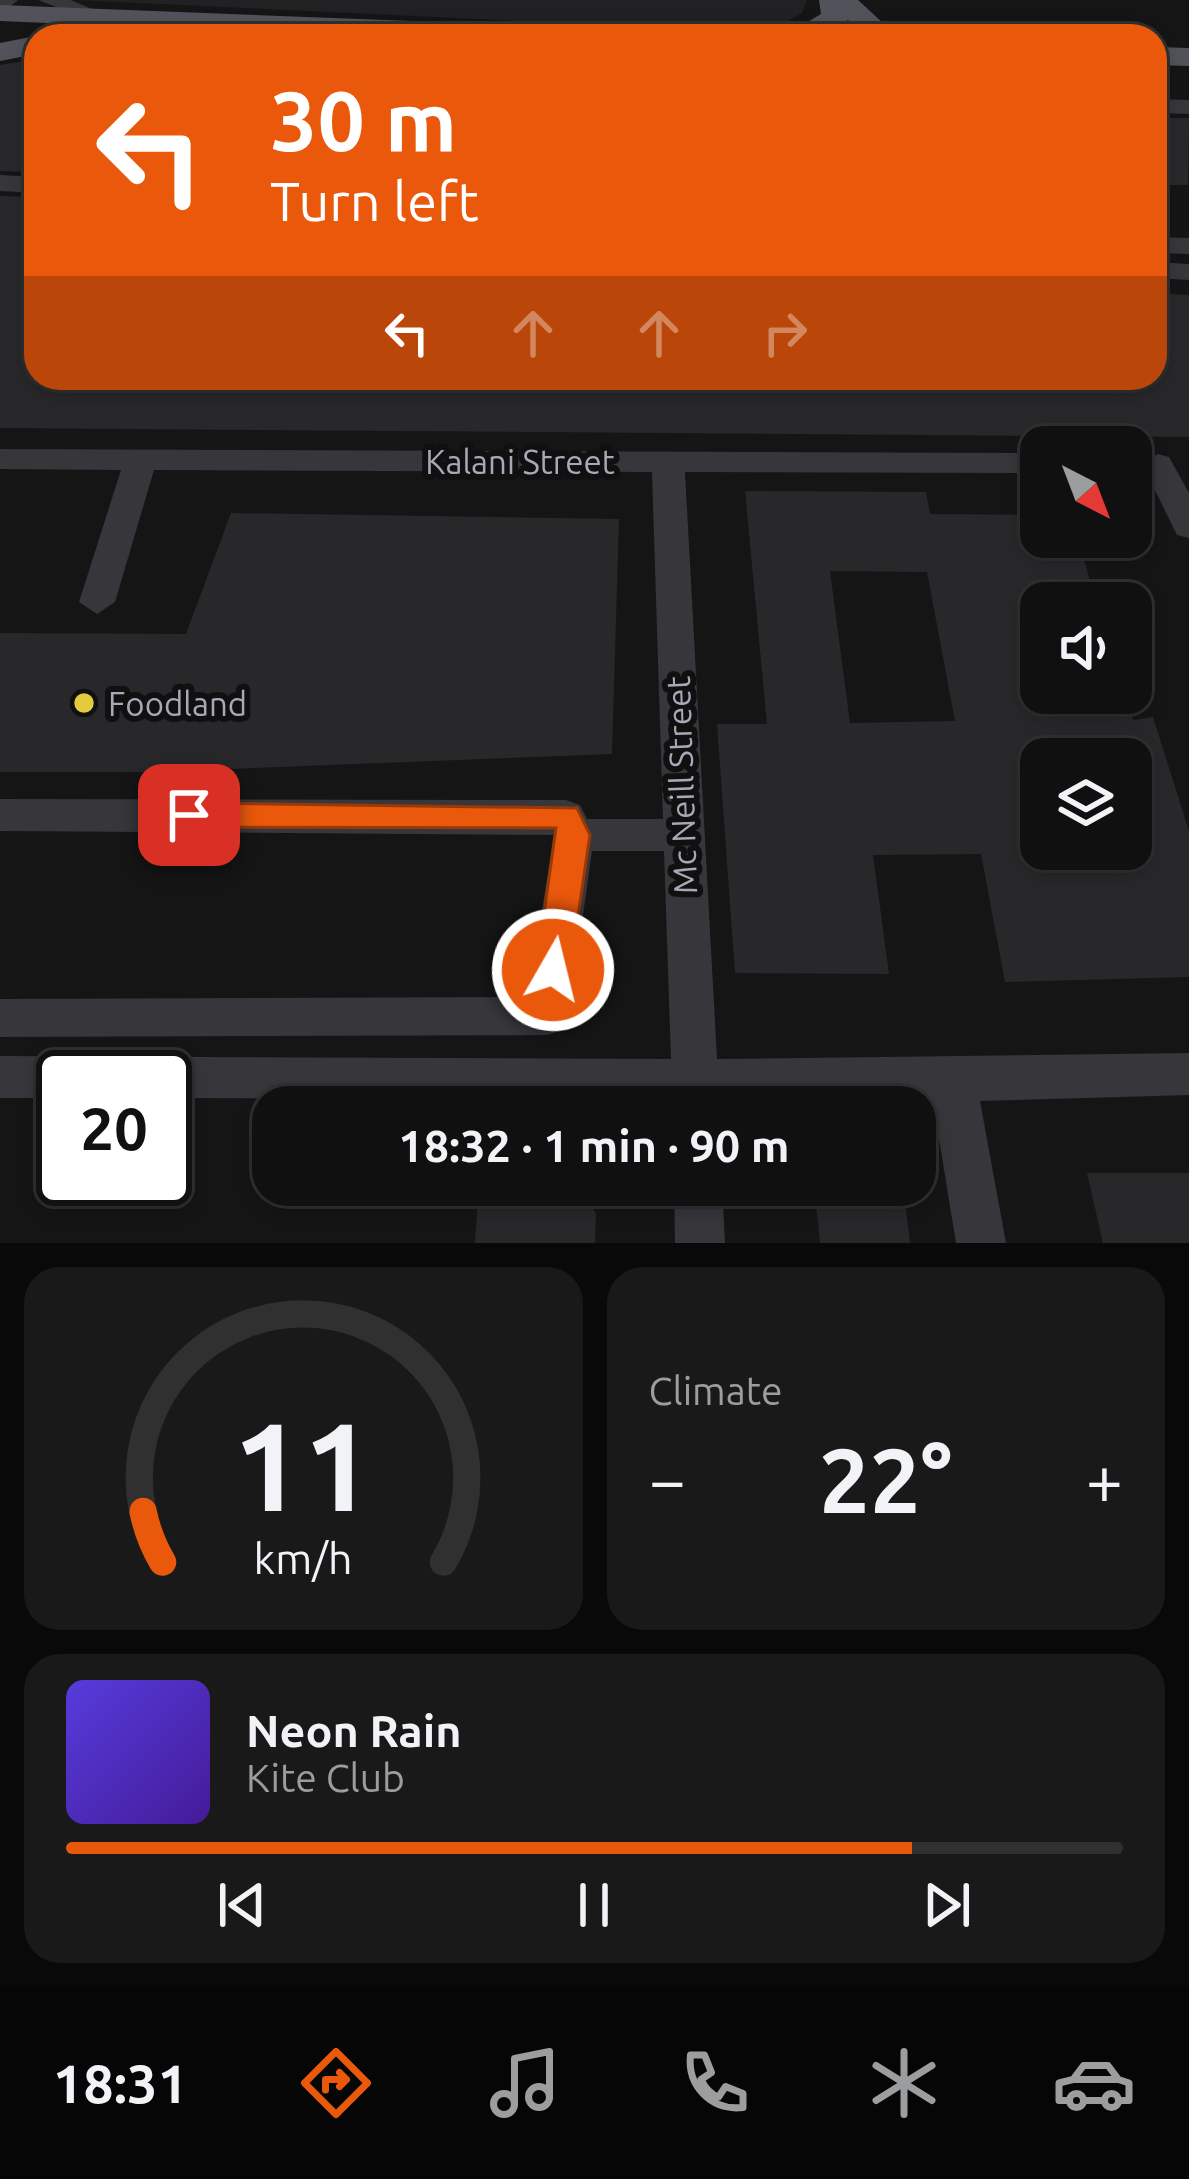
<!DOCTYPE html>
<html lang="en">
<head>
<meta charset="utf-8">
<style>
  :root { --surface:#101010; --page:#191919; --text:#f1f3f6; --muted:#9c9d9f; --line:#303030; --accent:#ea580c }
  body { margin:0; font-family:Ubuntu,sans-serif; background:var(--page); color:var(--text); height:100vh; display:flex; flex-direction:column; font-size:45px; white-space:nowrap }
  * { box-sizing:border-box; margin:0 }
  p { font-size:39px; color:var(--muted) }
  .icon { flex:none; width:66px; height:66px; fill:none; stroke:currentColor; stroke-width:2; stroke-linecap:round; stroke-linejoin:round }
  .map { position:relative; height:1243px; overflow:hidden }
  .details { display:flex; flex-direction:column; gap:24px; padding:24px; background:#090909; flex:1 }
  .details>* { flex:none }
  .banner { position:absolute; left:24px; top:24px; width:1143px; height:366px; border-radius:36px; box-shadow:0 6px 18px #0003,0 0 0 3px var(--line); background:#ea580c; color:#fff; overflow:hidden }
  .needle { width:78px; rotate:138deg }
  .buttons { position:absolute; left:1020px; top:426px; display:grid; gap:24px }
  .buttons a { display:grid; place-items:center; width:132px; height:132px; border-radius:24px; background:var(--surface); box-shadow:0 6px 18px #0003,0 0 0 3px var(--line); font-size:60px }
  .speed { position:absolute; left:36px; top:1050px; display:flex; gap:24px; font-size:60px; font-weight:700; text-align:center }
  .speed>* { display:grid; place-content:center; width:156px; height:156px; border-radius:50%; background:var(--surface); box-shadow:0 6px 18px #0003,0 0 0 3px var(--line); line-height:1 }
  .speed .limit { border:6px solid #111; border-radius:18px; background:#fff; color:#111 }
  .pin { position:absolute; display:grid; place-items:center; width:102px; height:102px; color:#fff; margin:-51px; border-radius:24px; box-shadow:0 6px 18px #0006 }
  .me { position:absolute; width:132px; margin:-66px; rotate:8deg; stroke-linejoin:round; filter:drop-shadow(0 0 9px #0008) }
  .turn { display:flex; align-items:center; gap:42px; height:252px; padding:0 48px; font-size:54px }
  .turn .icon { width:156px; height:156px; stroke-width:2.5 }
  .turn b { display:block; font-size:84px; line-height:102px }
  .lanes { display:flex; align-items:center; height:114px; padding:0 48px; background:#0003; justify-content:center; gap:60px; direction:ltr }
  .lanes .off { opacity:.35 }
  .big { font-size:90px; font-weight:700; line-height:1.1 }
  .details .widget { flex:1; display:flex; flex-direction:column; justify-content:center; gap:18px; min-width:0; padding:0 42px; border-radius:36px; background:var(--page) }
  .details .dial { align-items:center; gap:0 }
  .dial svg { height:312px; overflow:visible; fill:none; stroke:var(--line); stroke-width:7; stroke-linecap:round; text-anchor:middle }
  .dial text { fill:var(--text); stroke:none }
  .song { display:flex; align-items:center; gap:36px }
  .cover { width:144px; height:144px; border-radius:18px; background:linear-gradient(135deg,hsl(250 70% 55%),hsl(260 70% 35%)) }
  .played { height:12px; border-radius:6px; background:linear-gradient(90deg,var(--accent) 80%,var(--line) 80%) }
  .keys { display:flex; justify-content:space-around; direction:ltr }
  .heat { display:flex; justify-content:space-between; align-items:center; font-size:66px; direction:ltr }
  .details .tiles { flex:1; display:grid; gap:24px; grid-template-columns:1fr 1fr }
  .widget:last-child { grid-column:span 2 }
  .trip { position:absolute; left:252px; top:1086px; width:684px; height:120px; border-radius:36px; background:var(--surface); box-shadow:0 6px 18px #0003,0 0 0 3px var(--line); font-weight:700; line-height:120px; text-align:center }
  .dock { display:flex; height:192px; justify-content:space-around; align-items:center; background:#060606; color:var(--muted) }
  .dock .icon { width:84px; height:84px }
  .dock .on { color:var(--accent) }
  .dock b { font-size:54px; color:var(--text) }
  .map>svg:first-child { display:block }
  .built { fill:#212123 }
  .building { fill:#28282a; fill-rule:evenodd }
  .lines { fill:none; stroke-linecap:round; stroke-linejoin:round }
  .minor { fill:#36363b; fill-rule:evenodd }
  .major { fill:#52535a; fill-rule:evenodd }
  .route { fill:#ea580c; stroke:#983908; stroke-width:3 }
  .poi-dot { fill:#e5c93e; stroke:#101011; stroke-width:4.5 }
  .labels { text-anchor:middle; dominant-baseline:central; stroke-width:12; stroke-linejoin:round; paint-order:stroke }
  .street-label { font-size:33px; fill:#a7a9b6; stroke:#101011 }
  .poi-label { font-size:33px; fill:#a7a9b6; stroke:#101011; text-anchor:start }
</style>
</head>
<body>
<div class="map">
<svg width="1189" height="1243" viewBox="0 0 1189 1243">
  <rect width="100%" height="100%" fill="#151516"/>
  <!-- built -->
  <path class="built" d="M73,0H807L802,13L779,26L733,31Z"/>
  <!-- building -->
  <g class="building">
    <path d="M36,59V172L0,171V65Z"/>
    <path d="M1155,118H1189L1188,185H1155Z"/>
    <path d="M0,196L36,197V378H1155V293L1189,295V437L0,428Z"/>
    <path d="M745,491L926,492L930,514L1041,515V537H1077L1097,603H1041V693H1125L1133,720L1153,717L1189,831V977L1005,982L981,854L873,855L889,974L735,973L717,724H767ZM830,571L927,572L955,721L850,723ZM1041,759H1131V849H1041Z"/>
    <path d="M231,513L619,519L612,754L151,772H0V633L186,634Z"/>
    <path d="M1087,1173H1189V1243H1103Z"/>
    <path d="M479,1185H572L596,1213L595,1243H475Z"/>
    <path d="M814,1185H903L910,1243H820Z"/>
  </g>
  <g class="lines">
    <!-- minor -->
    <g class="minor">
      <path d="M0,0H18L0,15Z"/>
      <path d="M38,0H71L108,16L97,23Z"/>
      <path d="M1155,99L1189,100V114L1155,113Z"/>
      <path d="M0,175L36,177V193L0,191Z"/>
      <path d="M1155,237L1189,238V254L1155,253Z"/>
      <path d="M1155,262L1189,264V280L1155,278Z"/>
      <path d="M0,449L1041,453V473L685,472L717,1059L1189,1053V1095L980,1101L1006,1243H956L933,1102L719,1101V1107H673L672,1100L165,1098V1077H63V1098H0V1056L671,1059L664,851H592L569,1016L563,1030L547,1035L0,1037V999L528,997L554,835L0,831V799L566,800L580,805L587,819H663L652,472L154,470L115,602L97,614L79,602L121,470L0,469Z"/>
      <path d="M1158,454L1169,457L1189,493V538L1177,535L1142,464Z"/>
      <path d="M674,1185H722L725,1243H675Z"/>
    </g>
    <!-- major -->
    <g class="major">
      <path d="M819,0H858L897,36H866L848,20L820,36H784L821,14Z"/>
      <path d="M0,5L565,27L579,36H356L0,21Z"/>
      <path d="M36,36V54L0,61V43Z"/>
      <path d="M1155,47L1189,48V66L1155,65Z"/>
    </g>
  </g>
  <!-- route -->
  <path class="route" d="M189,803L577,808L590,835L570,970L565,980H541L536,970L556,828L189,827L173,815Z"/>
  <!-- markers -->
  <circle class="poi-dot" cx="84" cy="703" r="12"/>
  <g class="labels">
    <!-- street labels -->
    <g class="street-label">
      <text x="520" y="461">Kalani Street</text>
      <text transform="translate(681 785) rotate(-92)">Mc Neill Street</text>
    </g>
    <!-- poi labels -->
    <g class="poi-label">
      <text x="108" y="703">Foodland</text>
    </g>
  </g>
</svg>
<div class="buttons">
<a><svg class="needle" viewBox="-14 -14 28 28"><path d="M0-13l5 13h-10z" fill="#e53935"/><path d="M0 13l5-13h-10z" fill="#9c9d9f"/></svg></a>
<a><svg class="icon" aria-label="sound" viewBox="0 0 24 24"><path d="M4 9h4l5-4v14l-5-4H4zM17 9q2 3 0 6"/></svg></a>
<a><svg class="icon" aria-label="layers" viewBox="0 0 24 24"><path d="M12 4l9 5-9 5-9-5zM3 14l9 5 9-5"/></svg></a>
</div>
<div class="speed"><div class="limit">20</div></div>
<div class="pin" style="left:189px;top:815px;background:#d93025"><svg class="icon" aria-label="arrive" viewBox="0 0 24 24"><path d="M6 21V4h12l-3 4 3 4H6"/></svg></div>
<svg class="me" style="left:553px;top:970px" viewBox="-20 -20 40 40"><circle r="17" fill="#ea580c" stroke="#fff" stroke-width="3"/><path d="M0-11L8 9 0 5-8 9z" fill="#fff"/></svg>
<div class="trip">18:32 · 1 min · 90 m</div>
<div class="banner">
<div class="turn"><svg class="icon" aria-label="left" viewBox="0 0 24 24"><path d="M17 20v-9H6M10 6l-5 5 5 5"/></svg><div><b>30 m</b>Turn left</div></div>
<div class="lanes"><svg class="icon" aria-label="left" viewBox="0 0 24 24"><path d="M17 20v-9H6M10 6l-5 5 5 5"/></svg><svg class="icon off" aria-label="ahead" viewBox="0 0 24 24"><path d="M12 20V5M6 11l6-6 6 6"/></svg><svg class="icon off" aria-label="ahead" viewBox="0 0 24 24"><path d="M12 20V5M6 11l6-6 6 6"/></svg><svg class="icon off" aria-label="right" viewBox="0 0 24 24"><path d="M7 20v-9h11M14 6l5 5-5 5"/></svg></div>
</div>
</div>
<section class="details">
<div class="tiles">
<div class="widget dial"><svg viewBox="0 0 100 80">
<path d="M14 69A42 42 0 1 1 86 69"/>
<path d="M14 69A42 42 0 0 1 9 56" stroke="#ea580c"/>
<text x="50" y="56" font-size="32" font-weight="700">11</text>
<text x="50" y="72" font-size="11">km/h</text>
</svg></div>
<div class="widget"><p>Climate</p>
<div class="heat"><a>−</a><b class="big">22°</b><a>+</a></div>
</div>
<div class="widget">
<div class="song"><i class="cover"></i><div><b>Neon Rain</b><p>Kite Club</p></div></div>
<div class="played"></div>
<div class="keys"><svg class="icon" aria-label="previous" viewBox="0 0 24 24"><path d="M18 5L8 12l10 7zM5 5v14"/></svg><svg class="icon" aria-label="pause" viewBox="0 0 24 24"><path d="M8 5v14M16 5v14"/></svg><svg class="icon" aria-label="next" viewBox="0 0 24 24"><path d="M6 5l10 7-10 7zM19 5v14"/></svg></div>
</div>
</div>
</section>
<nav class="dock">
<b>18:31</b>
<svg class="icon on" aria-label="directions" viewBox="0 0 24 24"><path d="M12 3l9 9-9 9-9-9zM9 14v-3h6M13 9l2 2-2 2"/></svg>
<svg class="icon" aria-label="music" viewBox="0 0 24 24"><path d="M9 18V5l10-2v13"/><circle cx="6" cy="18" r="3"/><circle cx="16" cy="16" r="3"/></svg>
<svg class="icon" aria-label="phone" viewBox="0 0 24 24"><path d="M5 4h4l2 5-3 2q2 4 5 5l2-3 5 2v4C11 20 4 13 5 4z"/></svg>
<svg class="icon" aria-label="climate" viewBox="0 0 24 24"><path d="M12 3v18M4 7l16 10M4 17L20 7"/></svg>
<svg class="icon" aria-label="car" viewBox="0 0 24 24"><path d="M5 17H2v-5l4-1 3-4h7l3 4 3 1v5h-3M9 17h6M6 11h13"/><circle cx="7" cy="17" r="2"/><circle cx="17" cy="17" r="2"/></svg>
</nav>
</body>
</html>
